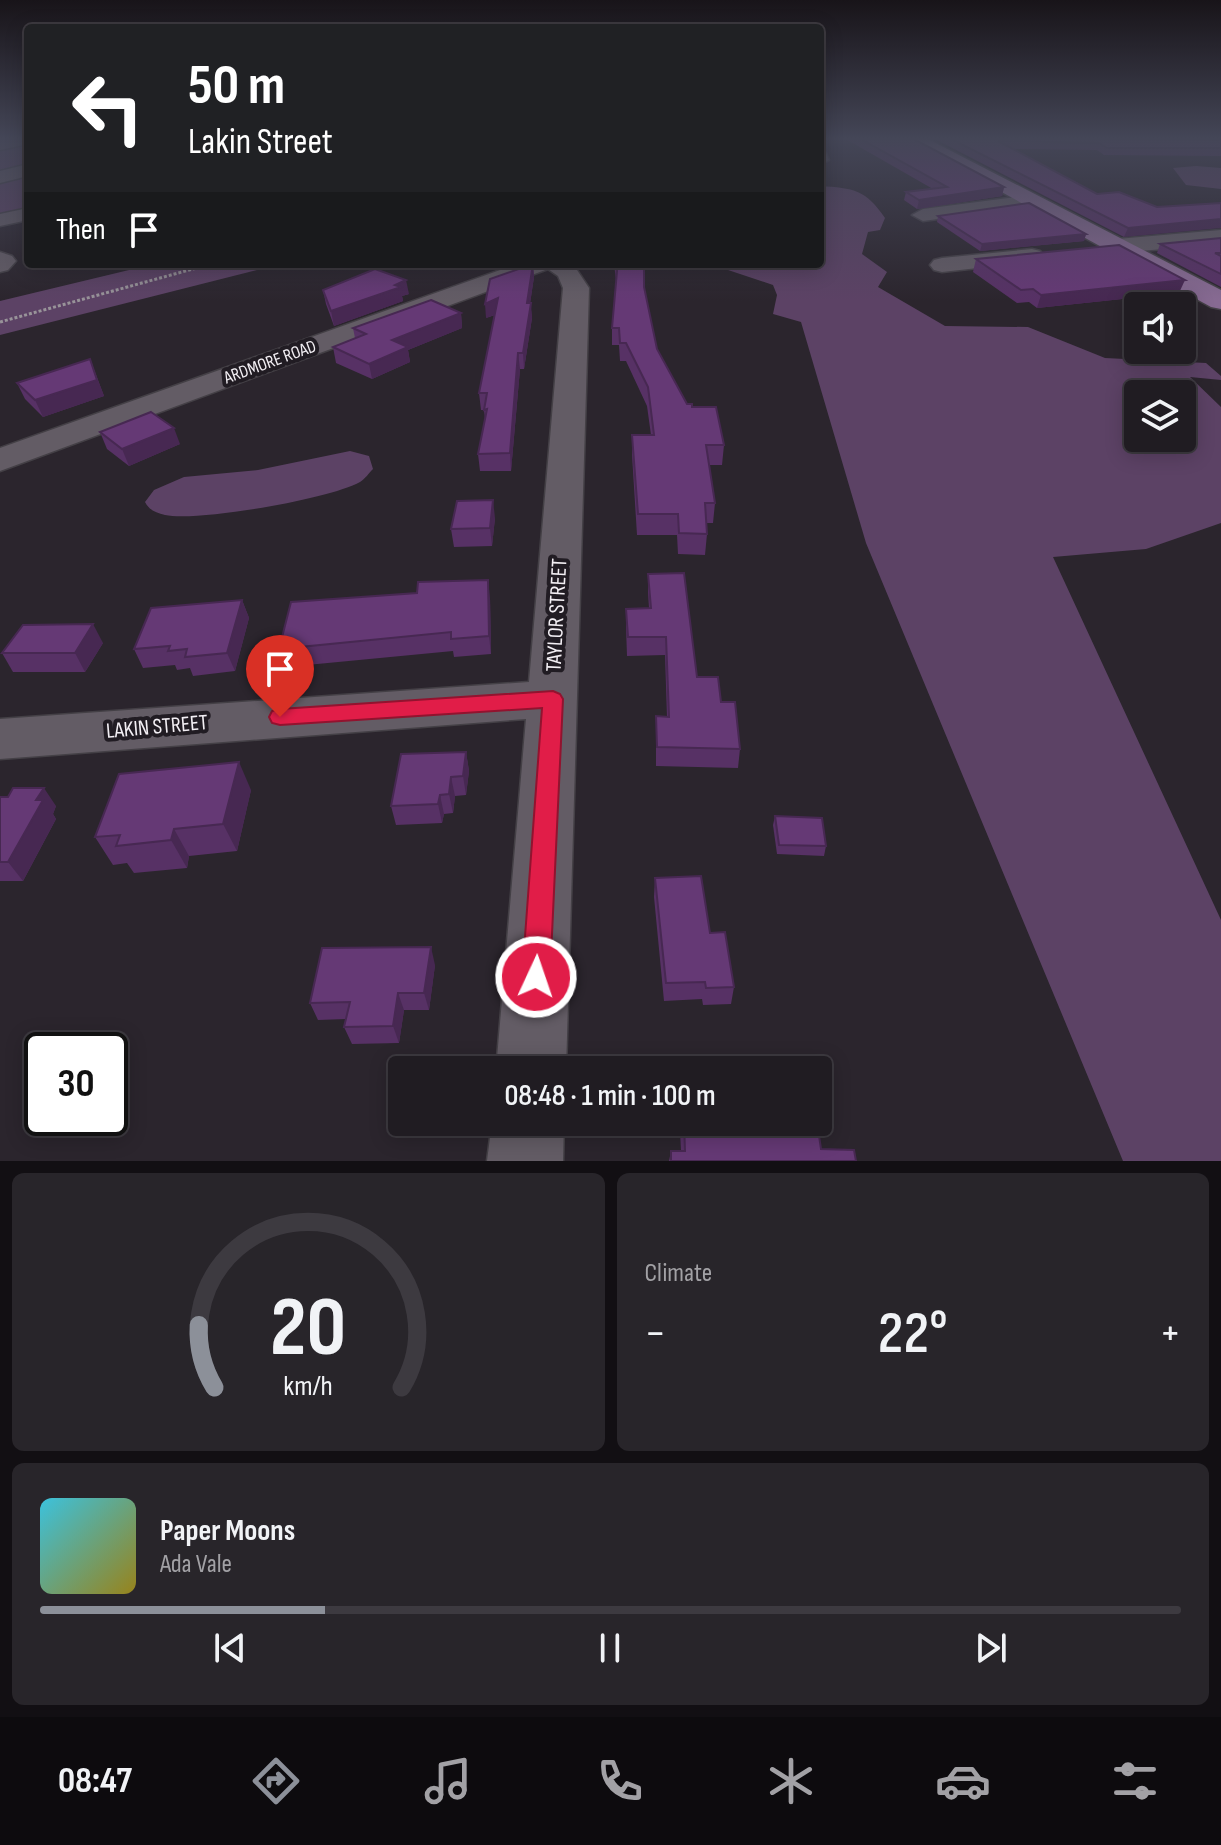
<!DOCTYPE html>
<html lang="en">
<head>
<meta charset="utf-8">
<style>
  :root { --surface:#201c22; --page:#28252a; --text:#f1f3f6; --muted:#a2a1a5; --line:#3d3a40; --accent:#8c9099 }
  body { margin:0; font-family:"Sofia Sans Condensed",sans-serif; background:var(--page); color:var(--text); height:100vh; display:flex; flex-direction:column; font-size:30px; white-space:nowrap }
  * { box-sizing:border-box; margin:0 }
  p { font-size:26px; color:var(--muted) }
  .icon { flex:none; width:44px; height:44px; fill:none; stroke:currentColor; stroke-width:2; stroke-linecap:round; stroke-linejoin:round }
  .map { position:relative; height:1161px; overflow:hidden }
  .sheet { display:flex; flex-direction:column; gap:12px; padding:12px; background:#120f13; flex:1 }
  .sheet>* { flex:none }
  .guide { position:absolute; left:24px; top:24px; width:800px; height:244px; border-radius:8px; box-shadow:0 4px 20px #0003,0 0 0 2px var(--line); background:#202124; color:#fff; overflow:hidden }
  .fabs { position:absolute; left:1124px; top:292px; display:grid; gap:16px }
  .fabs a { display:grid; place-items:center; width:72px; height:72px; border-radius:8px; background:var(--surface); box-shadow:0 4px 20px #0003,0 0 0 2px var(--line); font-size:40px }
  .speed { position:absolute; left:24px; top:1032px; display:flex; gap:16px; font-size:40px; font-weight:700; text-align:center }
  .speed>* { display:grid; place-content:center; width:104px; height:104px; border-radius:50%; background:var(--surface); box-shadow:0 4px 20px #0003,0 0 0 2px var(--line); line-height:1 }
  .speed .limit { border:4px solid #111; border-radius:12px; background:#fff; color:#111 }
  .pin { position:absolute; display:grid; place-items:center; width:68px; height:68px; color:#fff; margin:-82px -34px; border-radius:50% 50% 50% 0; rotate:-45deg; box-shadow:0 0 8px #0007 }
  .pin .icon { rotate:45deg }
  .me { position:absolute; width:88px; margin:-44px; rotate:3deg; stroke-linejoin:round; filter:drop-shadow(0 0 6px #0008) }
  .turn { display:flex; align-items:center; gap:28px; height:168px; padding:0 32px; font-size:36px }
  .turn .icon { width:104px; height:104px; stroke-width:2.5 }
  .turn b { display:block; font-size:56px; line-height:68px }
  .then { display:flex; align-items:center; height:76px; padding:0 32px; background:#0003; gap:16px; font-size:30px }
  .big { font-size:60px; font-weight:600; line-height:1.1 }
  .sheet .card { flex:1; display:flex; flex-direction:column; justify-content:center; gap:12px; min-width:0; padding:0 28px; border-radius:12px; background:var(--page) }
  .sheet .dial { align-items:center; gap:0 }
  .dial svg { height:208px; overflow:visible; fill:none; stroke:var(--line); stroke-width:7; stroke-linecap:round; text-anchor:middle }
  .dial text { fill:var(--text); stroke:none }
  .song { display:flex; align-items:center; gap:24px }
  .cover { width:96px; height:96px; border-radius:12px; background:linear-gradient(135deg,hsl(190 70% 55%),hsl(50 70% 35%)) }
  .played { height:8px; border-radius:4px; background:linear-gradient(90deg,var(--accent) 25%,var(--line) 25%) }
  .keys { display:flex; justify-content:space-around; direction:ltr }
  .heat { display:flex; justify-content:space-between; align-items:center; font-size:44px; direction:ltr }
  .sheet .tiles { flex:1; display:grid; gap:12px; grid-template-columns:1fr 1fr }
  .card:last-child { grid-column:span 2 }
  .trip { position:absolute; left:388px; top:1056px; width:444px; height:80px; border-radius:8px; background:var(--surface); box-shadow:0 4px 20px #0003,0 0 0 2px var(--line); font-weight:600; line-height:80px; text-align:center }
  .dock { display:flex; height:128px; justify-content:space-around; align-items:center; background:#0d0b0e; color:var(--muted) }
  .dock .icon { width:56px; height:56px }
  .dock .current { color:var(--accent) }
  .dock b { font-size:36px; color:var(--text) }
  .map>svg:first-child { display:block }
  .green { fill:#5c4265; fill-rule:evenodd }
  .lines { fill:none; stroke-linecap:round; stroke-linejoin:round }
  .minor-casing { stroke:#444046; stroke-width:3 }
  .major-casing { stroke:#444046; stroke-width:3 }
  .path { stroke:#989399; stroke-width:3; stroke-dasharray:3 2; stroke-linecap:butt }
  .minor { fill:#635c65; fill-rule:evenodd }
  .major { fill:#876a92; fill-rule:evenodd }
  .wall { fill:#573165 }
  .shaded-wall { fill:#472852 }
  .building { fill:#653975; stroke:#472852; stroke-width:2 }
  .route { fill:#e11d48; stroke:#92132f; stroke-width:2 }
  .labels { text-anchor:middle; dominant-baseline:central; stroke-width:8; stroke-linejoin:round; paint-order:stroke }
  .far-street-label { font-size:18px; fill:#f3eff4; stroke:#211c23 }
  .street-label { font-size:22px; fill:#f3eff4; stroke:#211c23 }
</style>
</head>
<body>
<div class="map">
<svg width="1221" height="1161" viewBox="0 0 1221 1161">
  <rect width="100%" height="100%" fill="#2b252d"/>
  <!-- green -->
  <g class="green">
    <path d="M0,138H28V208L0,215Z"/>
    <path d="M1196,166L1221,168V189L1186,185L1173,168Z"/>
    <path d="M820,186C854,188 866,190 885,218L880,230L868,232L862,254L887,272L878,287L945,326L1028,327L1105,358L1206,363L1221,376V380L1190,377L1221,407V523L1146,549L1053,557L1221,920V1161H1123L866,543L801,322L773,314L777,295L773,285L728,270L722,264H820ZM1138,394H1182V438H1138Z"/>
    <path d="M154,264H281L0,335V301Z"/>
    <path d="M350,451L369,456L373,469C369,473 365,479 360,482C330,499 198,522 165,515C156,513 149,510 145,502L154,490L184,477L258,470Z"/>
  </g>
  <g class="lines">
    <!-- minor casing -->
    <g class="minor-casing">
      <g id="minor">
        <path d="M8,138H28V144L0,150V140Z"/>
        <path d="M1022,138H1221V145L1030,143Z"/>
        <path d="M820,152L826,153L829,160L820,165Z"/>
        <path d="M28,164V176L0,183V171Z"/>
        <path d="M1032,195L1039,197L1042,201L1039,205L923,221L912,215L923,209Z"/>
        <path d="M28,208V220L0,226V214Z"/>
        <path d="M1221,230V244L1117,253L1109,251L1106,246L1109,241L1117,239Z"/>
        <path d="M1032,249L1040,251L1044,256L1040,261L942,272L934,270L930,265L934,260L942,258Z"/>
        <path d="M0,252L12,256L16,261L8,270L0,272Z"/>
        <path d="M517,264H573L589,288L566,1070H496L526,719L0,759V719L529,682L563,288L558,276L548,269L0,471V448Z"/>
        <path d="M492,1122H564L563,1161H487Z"/>
      </g>
    </g>
    <!-- major casing -->
    <g class="major-casing">
      <path id="major" d="M903,138H926L1221,290V309L1211,307Z"/>
    </g>
    <!-- path -->
    <path class="path" d="M0,322L211,264"/>
    <!-- minor -->
    <use href="#minor" class="minor"/>
    <!-- major -->
    <use href="#major" class="major"/>
  </g>
  <!-- wall -->
  <g class="wall">
    <path d="M844,138H912L1004,187L1002,196L917,209L904,200L906,192L933,189Z"/>
    <path d="M933,138L1221,140V156L1104,155L1097,150L1013,149L1097,194L1157,207L1124,237Z"/>
    <path d="M938,216L1086,234L1084,241L980,251L937,222Z"/>
    <path d="M1221,238V287L1157,253L1160,244Z"/>
    <path d="M976,259L1179,293L1037,308L1029,302L1017,303L973,272Z"/>
    <path d="M533,264L534,277L530,303L532,318L524,369H520L511,471H480L478,454L485,419L484,410H481L479,393L495,315L486,318Z"/>
    <path d="M614,264H644V287L657,349L687,404L692,407L724,445L722,465H709L715,503L713,523H706L707,534L705,555L678,554L677,535H637L632,455V435H651L647,406L626,361H620L619,345H612V328L616,280Z"/>
    <path d="M323,290L409,294L402,296L403,301L334,326L326,304Z"/>
    <path d="M461,313L462,328L408,350L410,362L372,379L336,363L333,347L355,338L353,328Z"/>
    <path d="M90,359L104,396L43,417L25,399L17,383Z"/>
    <path d="M100,432L180,444L129,466L107,449Z"/>
    <path d="M495,518L492,546L454,547L451,529Z"/>
    <path d="M648,574L697,677L721,702L740,749L738,768L656,766V716L667,717L665,655L627,656L626,627V609L649,608L648,592Z"/>
    <path d="M490,598L491,654L454,657L453,651L286,667L279,649Z"/>
    <path d="M242,600L249,618L235,671L193,676L190,668L177,670L175,665L143,668L134,649Z"/>
    <path d="M103,643L85,672H13L2,653Z"/>
    <path d="M466,752L469,771L466,795L455,796L453,813L444,814L442,823L396,825L391,806Z"/>
    <path d="M251,790L237,851L189,856L187,868L134,873L127,863L113,865L95,837Z"/>
    <path d="M0,797L56,806L53,814L56,819L23,881H0Z"/>
    <path d="M775,816L826,846L824,856L777,854L773,825Z"/>
    <path d="M655,878L710,933L734,987L731,1004L703,1005L702,999L664,1001L654,897Z"/>
    <path d="M435,965L429,1010H404L399,1043L352,1044L344,1027L346,1019L318,1020L310,1003Z"/>
    <path d="M681,1122H817L821,1149L856,1161H669L671,1151H681L680,1131Z"/>
  </g>
  <!-- shaded-wall -->
  <g class="shaded-wall">
    <path d="M1004,187L1002,196L917,209L919,200Z"/>
    <path d="M1221,219V228L1124,237L1128,228Z"/>
    <path d="M1086,234L1084,241L980,251L982,244Z"/>
    <path d="M533,264L534,277L528,318L527,303Z"/>
    <path d="M406,280L409,294L402,296L403,301L334,326L331,311Z"/>
    <path d="M1185,280L1179,293L1037,308L1041,295Z"/>
    <path d="M498,298L500,313L486,318L485,304Z"/>
    <path d="M531,303L532,318L524,369L523,353Z"/>
    <path d="M461,313L462,328L408,350L410,362L372,379L369,364L392,340Z"/>
    <path d="M518,353L520,369L511,471L510,453Z"/>
    <path d="M90,359L104,396L43,417L35,400Z"/>
    <path d="M174,428L180,444L129,466L122,449Z"/>
    <path d="M493,500L495,518L492,546L490,528Z"/>
    <path d="M488,580L490,598L491,654L489,636Z"/>
    <path d="M242,600L249,618L235,671L227,653Z"/>
    <path d="M93,624L103,643L85,672L75,653Z"/>
    <path d="M466,752L469,771L466,795L463,776Z"/>
    <path d="M239,762L251,790L237,851L223,824Z"/>
    <path d="M451,777L455,796L453,813L449,794Z"/>
    <path d="M44,788L56,806L53,814L56,819L23,881L8,862L36,800Z"/>
    <path d="M440,795L444,814L442,823L438,804Z"/>
    <path d="M174,829L189,856L187,868L171,840Z"/>
    <path d="M431,947L435,965L429,1010L424,993Z"/>
    <path d="M398,993L404,1010L399,1043L393,1026Z"/>
  </g>
  <!-- building -->
  <g class="building">
    <path d="M859,138H912L1004,187L919,200L906,192L947,187Z"/>
    <path d="M949,138L1221,140V148H1107L1099,143L998,141L1097,194L1119,192L1157,207L1221,203V219L1128,228Z"/>
    <path d="M1029,203L1086,234L982,244L938,216Z"/>
    <path d="M1221,238V253H1215L1221,256V274L1160,244Z"/>
    <path d="M1119,245L1185,280L1041,295L1033,289L1021,290L976,259Z"/>
    <path d="M533,264L527,303H531L523,353H518L510,453L478,454L487,409L484,410L487,393H479L498,298L485,304L490,279Z"/>
    <path d="M616,264H644V287L657,349L687,404H692V407H716L724,445H706L715,503H705L707,534L679,533L678,514H638L632,435H654L648,387L626,343H620L619,328H612L617,271Z"/>
    <path d="M375,269L406,280L395,285L401,287L331,311L323,290Z"/>
    <path d="M431,300L461,313L392,340L408,347L369,364L333,347L366,334L353,328Z"/>
    <path d="M90,359L97,380L35,400L17,383Z"/>
    <path d="M151,412L174,428L122,449L100,432Z"/>
    <path d="M493,500L490,528L451,529L457,501Z"/>
    <path d="M684,573L697,677H718L721,702H735L740,749L657,747L656,716L669,717L666,637H628L626,609L651,608L648,574Z"/>
    <path d="M488,580L489,636L451,639V632L279,649L291,602L417,593L418,582Z"/>
    <path d="M242,600L227,653L185,657L187,649L168,651L170,646L134,649L151,608Z"/>
    <path d="M93,624L75,653H2L23,625Z"/>
    <path d="M466,752L463,776L451,777L449,794L440,795L438,804L391,806L401,754Z"/>
    <path d="M239,762L223,824L174,829L171,840L116,846L120,835L95,837L119,774Z"/>
    <path d="M13,788H44L36,800H43L8,862H0V797H8Z"/>
    <path d="M775,816L822,818L826,846L779,845Z"/>
    <path d="M701,876L710,933L725,932L734,987L706,988L705,982L666,983L655,878Z"/>
    <path d="M431,947L424,993H398L393,1026L344,1027L350,1002L310,1003L322,948Z"/>
    <path d="M684,1122H817L821,1149L854,1150L856,1161H671V1151H685Z"/>
  </g>
  <!-- sky -->
  <linearGradient id="sky" x2="0" y2="1"><stop stop-color="#181419"/><stop offset="0.46" stop-color="#444657"/><stop offset="1" stop-color="#444657" stop-opacity="0"/></linearGradient>
  <rect width="1221" height="301" fill="url(#sky)"/>
  <!-- route -->
  <path class="route" d="M553,691L560,694L563,699L550,977L546,987L536,991L526,987L522,977L542,708L280,725L272,723L269,717L272,711L280,709Z"/>
  <g class="labels">
    <!-- far-street labels -->
    <g class="far-street-label">
      <text transform="translate(270 362) rotate(-20)">ARDMORE ROAD</text>
    </g>
    <!-- street labels -->
    <g class="street-label">
      <text transform="translate(557 615) rotate(-87)">TAYLOR STREET</text>
      <text transform="translate(157 727) rotate(-5)">LAKIN STREET</text>
    </g>
  </g>
</svg>
<div class="fabs">
<a><svg class="icon" aria-label="sound" viewBox="0 0 24 24"><path d="M4 9h4l5-4v14l-5-4H4zM17 9q2 3 0 6"/></svg></a>
<a><svg class="icon" aria-label="layers" viewBox="0 0 24 24"><path d="M12 4l9 5-9 5-9-5zM3 14l9 5 9-5"/></svg></a>
</div>
<div class="speed"><div class="limit">30</div></div>
<div class="pin" style="left:280px;top:717px;background:#d93025"><svg class="icon" aria-label="arrive" viewBox="0 0 24 24"><path d="M6 21V4h12l-3 4 3 4H6"/></svg></div>
<svg class="me" style="left:536px;top:977px" viewBox="-20 -20 40 40"><circle r="17" fill="#e11d48" stroke="#fff" stroke-width="3"/><path d="M0-11L8 9 0 5-8 9z" fill="#fff"/></svg>
<div class="trip">08:48 · 1 min · 100 m</div>
<div class="guide">
<div class="turn"><svg class="icon" aria-label="left" viewBox="0 0 24 24"><path d="M17 20v-9H6M10 6l-5 5 5 5"/></svg><div><b>50 m</b>Lakin Street</div></div>
<div class="then">Then<svg class="icon" aria-label="arrive" viewBox="0 0 24 24"><path d="M6 21V4h12l-3 4 3 4H6"/></svg></div>
</div>
</div>
<section class="sheet">
<div class="tiles">
<div class="card dial"><svg viewBox="0 0 100 80">
<path d="M14 69A42 42 0 1 1 86 69"/>
<path d="M14 69A42 42 0 0 1 8 45" stroke="#8c9099"/>
<text x="50" y="56" font-size="32" font-weight="700">20</text>
<text x="50" y="72" font-size="11">km/h</text>
</svg></div>
<div class="card"><p>Climate</p>
<div class="heat"><a>−</a><b class="big">22°</b><a>+</a></div>
</div>
<div class="card">
<div class="song"><i class="cover"></i><div><b>Paper Moons</b><p>Ada Vale</p></div></div>
<div class="played"></div>
<div class="keys"><svg class="icon" aria-label="previous" viewBox="0 0 24 24"><path d="M18 5L8 12l10 7zM5 5v14"/></svg><svg class="icon" aria-label="pause" viewBox="0 0 24 24"><path d="M8 5v14M16 5v14"/></svg><svg class="icon" aria-label="next" viewBox="0 0 24 24"><path d="M6 5l10 7-10 7zM19 5v14"/></svg></div>
</div>
</div>
</section>
<nav class="dock">
<b>08:47</b>
<svg class="icon current" aria-label="directions" viewBox="0 0 24 24"><path d="M12 3l9 9-9 9-9-9zM9 14v-3h6M13 9l2 2-2 2"/></svg>
<svg class="icon" aria-label="music" viewBox="0 0 24 24"><path d="M9 18V5l10-2v13"/><circle cx="6" cy="18" r="3"/><circle cx="16" cy="16" r="3"/></svg>
<svg class="icon" aria-label="phone" viewBox="0 0 24 24"><path d="M5 4h4l2 5-3 2q2 4 5 5l2-3 5 2v4C11 20 4 13 5 4z"/></svg>
<svg class="icon" aria-label="climate" viewBox="0 0 24 24"><path d="M12 3v18M4 7l16 10M4 17L20 7"/></svg>
<svg class="icon" aria-label="car" viewBox="0 0 24 24"><path d="M5 17H2v-5l4-1 3-4h7l3 4 3 1v5h-3M9 17h6M6 11h13"/><circle cx="7" cy="17" r="2"/><circle cx="17" cy="17" r="2"/></svg>
<svg class="icon" aria-label="filters" viewBox="0 0 24 24"><path d="M4 7h16M4 17h16"/><circle cx="9" cy="7" r="2"/><circle cx="15" cy="17" r="2"/></svg>
</nav>
</body>
</html>
